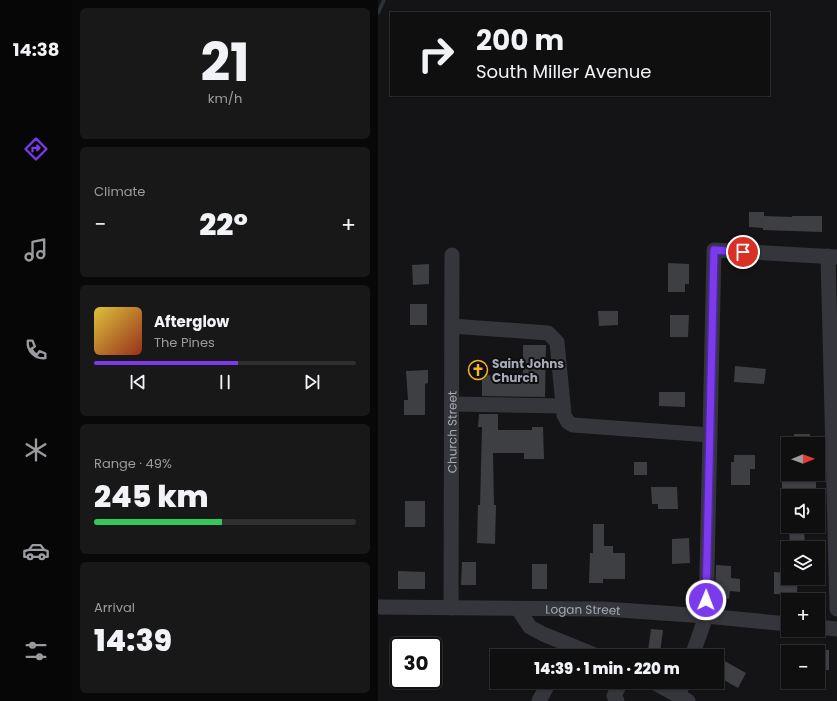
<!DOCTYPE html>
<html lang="en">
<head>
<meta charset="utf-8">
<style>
  :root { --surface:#0f0f10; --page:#181819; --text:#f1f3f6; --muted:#9b9c9f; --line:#2f2f30; --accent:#7c3aed }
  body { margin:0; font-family:Poppins,sans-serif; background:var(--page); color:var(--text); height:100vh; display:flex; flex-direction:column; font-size:15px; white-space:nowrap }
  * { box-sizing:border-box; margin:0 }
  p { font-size:13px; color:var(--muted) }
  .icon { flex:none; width:22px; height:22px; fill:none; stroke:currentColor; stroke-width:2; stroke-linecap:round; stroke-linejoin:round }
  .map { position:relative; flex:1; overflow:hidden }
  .side { display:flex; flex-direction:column; gap:8px; padding:8px; background:#080809; width:306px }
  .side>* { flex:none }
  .banner { position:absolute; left:12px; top:12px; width:380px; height:84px; border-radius:0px; box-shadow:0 1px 3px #0004,0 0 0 1px var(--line); background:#0f0f10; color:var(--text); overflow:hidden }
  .needle { width:26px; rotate:89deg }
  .fabs { position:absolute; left:403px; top:437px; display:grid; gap:8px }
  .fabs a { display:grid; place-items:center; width:44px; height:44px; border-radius:0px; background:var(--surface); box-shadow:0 1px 3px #0004,0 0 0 1px var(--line); font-size:20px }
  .speed { position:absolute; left:12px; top:637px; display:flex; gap:8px; font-size:20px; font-weight:700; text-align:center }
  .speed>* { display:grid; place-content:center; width:52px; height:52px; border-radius:50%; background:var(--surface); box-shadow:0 1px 3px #0004,0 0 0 1px var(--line); line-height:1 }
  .speed .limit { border:2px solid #111; border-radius:6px; background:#fff; color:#111 }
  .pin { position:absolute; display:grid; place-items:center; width:34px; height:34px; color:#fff; margin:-17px; border:2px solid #fff; border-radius:50%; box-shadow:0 1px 4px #0007 }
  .me { position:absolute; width:44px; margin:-22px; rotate:1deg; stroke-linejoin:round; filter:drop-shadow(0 0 3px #0008) }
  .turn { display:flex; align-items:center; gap:14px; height:84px; padding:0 20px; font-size:18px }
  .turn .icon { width:52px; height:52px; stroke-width:2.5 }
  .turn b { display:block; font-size:28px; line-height:34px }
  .big { font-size:30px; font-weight:800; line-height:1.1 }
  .side .card { flex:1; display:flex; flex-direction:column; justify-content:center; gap:6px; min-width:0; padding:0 14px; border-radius:6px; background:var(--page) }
  .side .dial { align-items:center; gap:0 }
  .dial b { font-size:52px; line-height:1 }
  .song { display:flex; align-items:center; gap:12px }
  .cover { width:48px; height:48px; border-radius:6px; background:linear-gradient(135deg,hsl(50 70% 55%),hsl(10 70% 35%)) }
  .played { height:4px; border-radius:2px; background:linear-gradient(90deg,var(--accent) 55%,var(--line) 55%) }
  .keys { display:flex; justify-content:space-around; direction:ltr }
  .heat { display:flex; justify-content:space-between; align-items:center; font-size:22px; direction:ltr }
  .charge { height:6px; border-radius:3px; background:linear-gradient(90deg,#34c759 49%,var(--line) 0) }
  .trip { position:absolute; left:112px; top:649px; width:234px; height:40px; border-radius:0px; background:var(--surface); box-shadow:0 1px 3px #0004,0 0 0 1px var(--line); font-weight:800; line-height:40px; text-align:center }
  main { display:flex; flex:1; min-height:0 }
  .tabs { display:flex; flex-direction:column; width:72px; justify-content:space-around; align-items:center; background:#060606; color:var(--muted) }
  .tabs .icon { width:28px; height:28px }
  .tabs .selected { color:var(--accent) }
  .tabs b { font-size:18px; color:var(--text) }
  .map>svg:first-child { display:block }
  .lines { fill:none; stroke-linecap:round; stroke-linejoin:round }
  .stream { stroke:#2a333a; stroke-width:3.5 }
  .building { fill:#3e3f43 }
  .minor { stroke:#35363b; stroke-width:15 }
  .route-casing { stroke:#51269a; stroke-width:10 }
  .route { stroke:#7c3aed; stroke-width:7 }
  .labels { text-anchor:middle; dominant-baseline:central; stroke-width:4; stroke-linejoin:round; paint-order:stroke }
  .poi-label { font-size:12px; font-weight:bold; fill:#a6aab7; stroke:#0f0f11; text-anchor:start }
  .street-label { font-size:12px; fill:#a6aab7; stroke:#0f0f11 }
</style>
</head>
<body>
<main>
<nav class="tabs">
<b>14:38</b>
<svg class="icon selected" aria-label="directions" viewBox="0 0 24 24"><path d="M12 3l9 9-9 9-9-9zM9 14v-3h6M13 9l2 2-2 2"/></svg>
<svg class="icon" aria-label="music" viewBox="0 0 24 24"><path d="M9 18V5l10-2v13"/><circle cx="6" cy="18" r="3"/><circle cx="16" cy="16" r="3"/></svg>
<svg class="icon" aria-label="phone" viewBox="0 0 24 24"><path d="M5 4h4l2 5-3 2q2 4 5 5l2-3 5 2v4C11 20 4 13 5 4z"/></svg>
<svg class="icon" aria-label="climate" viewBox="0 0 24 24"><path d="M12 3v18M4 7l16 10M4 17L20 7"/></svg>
<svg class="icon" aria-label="car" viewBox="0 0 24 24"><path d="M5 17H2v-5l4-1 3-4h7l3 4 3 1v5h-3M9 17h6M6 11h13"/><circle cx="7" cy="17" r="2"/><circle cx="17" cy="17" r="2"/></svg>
<svg class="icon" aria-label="filters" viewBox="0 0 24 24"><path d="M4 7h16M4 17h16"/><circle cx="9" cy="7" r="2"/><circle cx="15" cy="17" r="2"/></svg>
</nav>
<section class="side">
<div class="card dial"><b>21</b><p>km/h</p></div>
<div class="card"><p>Climate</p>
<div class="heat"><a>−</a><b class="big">22°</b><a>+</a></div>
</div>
<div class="card">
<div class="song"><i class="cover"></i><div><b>Afterglow</b><p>The Pines</p></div></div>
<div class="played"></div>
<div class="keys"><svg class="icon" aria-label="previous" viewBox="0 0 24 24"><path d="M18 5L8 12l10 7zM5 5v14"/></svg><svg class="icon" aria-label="pause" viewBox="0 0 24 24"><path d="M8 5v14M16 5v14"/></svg><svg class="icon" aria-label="next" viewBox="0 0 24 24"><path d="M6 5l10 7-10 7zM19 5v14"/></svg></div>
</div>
<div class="card"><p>Range · 49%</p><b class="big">245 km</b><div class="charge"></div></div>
<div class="card"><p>Arrival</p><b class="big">14:39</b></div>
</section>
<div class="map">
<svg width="459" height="701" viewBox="0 0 459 701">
  <rect width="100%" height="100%" fill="#141416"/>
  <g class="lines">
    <!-- stream -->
    <path class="stream" d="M0,13L6,0"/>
  </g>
  <!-- building -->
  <g class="building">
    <path d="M371,212H386V216L414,217V216H444V232L385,230V228L371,227Z"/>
    <path d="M290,263L311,264V284H307V292H290Z"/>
    <path d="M51,264V284L35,285L34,265Z"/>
    <rect x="32" y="304" width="17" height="21"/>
    <path d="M220,311H240V325L221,326Z"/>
    <path d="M292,315H311L310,337H292Z"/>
    <path d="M145,345H168L167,397L104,396V375L145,376Z"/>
    <path d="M357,366L388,369L386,384L356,382Z"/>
    <path d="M50,370V383L47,384V415H26V400H30L28,371Z"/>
    <path d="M281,392H307V407L281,406Z"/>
    <path d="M101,414H120V430H154V427H165L166,459H146V453H115L116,505H118L117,544L99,543L100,505H102L104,427H100Z"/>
    <rect x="416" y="434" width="16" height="10"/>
    <path d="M356,455H377V469H372V485H353V462H356Z"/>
    <rect x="256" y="462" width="13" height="13"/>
    <path d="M404,481L438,482V496H404Z"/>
    <path d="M273,487H299L300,509H280V504H274Z"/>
    <rect x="27" y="501" width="20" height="26"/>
    <path d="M215,524H226V546H235V553H247V579H225V583H211L212,553H215Z"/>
    <path d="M411,526H426L427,548H412Z"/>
    <path d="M311,538L312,563L294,564V539Z"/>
    <path d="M84,562H98V585H83Z"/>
    <rect x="154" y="564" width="15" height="25"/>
    <path d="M338,565L353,566V578L362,579V592L352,591L351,599L337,598Z"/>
    <path d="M20,571L47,572V589H20Z"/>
    <path d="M396,572L410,573V578H420L419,592H412V594H396Z"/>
    <path d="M273,629L285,630L282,653L270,651Z"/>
    <rect x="440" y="650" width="11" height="20"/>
    <path d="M343,659L368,673L360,688L339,676V665Z"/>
  </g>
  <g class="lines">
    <!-- minor -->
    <g class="minor">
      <path d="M450,256L459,609"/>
      <path d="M74,326L170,333L179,342L186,415L190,422L195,425L332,435"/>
      <path d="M74,404L185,406"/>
      <path id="s1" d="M0,607L226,609L328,616L410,624"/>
      <path id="s2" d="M73,608L74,255"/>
      <path d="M140,609L152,627L165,634L219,656"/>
      <path d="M440,627L459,629"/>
      <path d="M314,656L328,616L336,250L459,257"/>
      <path d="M275,682L310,701"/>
      <path d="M301,696L305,682"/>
      <path d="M161,701L171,682"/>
      <path d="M239,701L236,696L243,682"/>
    </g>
  </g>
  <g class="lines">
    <!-- route casing -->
    <g class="route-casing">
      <path id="route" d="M328,600L336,250L365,252"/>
    </g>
    <!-- route -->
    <use href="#route" class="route"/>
  </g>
  <!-- icons -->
  <defs>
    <g id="church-ring" transform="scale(1)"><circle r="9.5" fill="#0f0f11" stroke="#f5b62d" stroke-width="1.5"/><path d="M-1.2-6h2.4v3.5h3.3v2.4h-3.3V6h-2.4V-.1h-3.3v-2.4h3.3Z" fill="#f5b62d"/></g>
  </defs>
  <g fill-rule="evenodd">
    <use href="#church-ring" x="100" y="370"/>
  </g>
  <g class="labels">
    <!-- poi labels -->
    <g class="poi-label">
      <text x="114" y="363">Saint Johns<tspan x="114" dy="14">Church</tspan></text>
    </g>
    <!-- street labels -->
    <g class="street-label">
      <text stroke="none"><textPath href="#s2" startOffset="176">Church Street</textPath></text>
      <text stroke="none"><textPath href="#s1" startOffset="205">Logan Street</textPath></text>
    </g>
  </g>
</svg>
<div class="fabs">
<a><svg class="needle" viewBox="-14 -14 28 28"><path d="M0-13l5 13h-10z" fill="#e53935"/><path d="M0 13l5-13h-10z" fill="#9b9c9f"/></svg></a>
<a><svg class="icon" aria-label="sound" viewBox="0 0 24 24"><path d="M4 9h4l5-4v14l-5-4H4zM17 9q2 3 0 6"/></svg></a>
<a><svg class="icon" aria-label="layers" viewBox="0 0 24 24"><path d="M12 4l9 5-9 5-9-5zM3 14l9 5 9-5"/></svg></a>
<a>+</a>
<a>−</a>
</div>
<div class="speed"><div class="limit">30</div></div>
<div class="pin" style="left:365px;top:252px;background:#d93025"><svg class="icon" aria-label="arrive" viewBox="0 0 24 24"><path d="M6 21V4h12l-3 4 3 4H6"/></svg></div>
<svg class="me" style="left:328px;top:600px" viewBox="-20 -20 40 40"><circle r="17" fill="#7c3aed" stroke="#fff" stroke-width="3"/><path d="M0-11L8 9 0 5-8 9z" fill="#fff"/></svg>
<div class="trip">14:39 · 1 min · 220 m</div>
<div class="banner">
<div class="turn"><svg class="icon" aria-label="right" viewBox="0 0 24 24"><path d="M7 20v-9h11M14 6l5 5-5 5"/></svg><div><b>200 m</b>South Miller Avenue</div></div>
</div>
</div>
</main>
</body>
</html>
